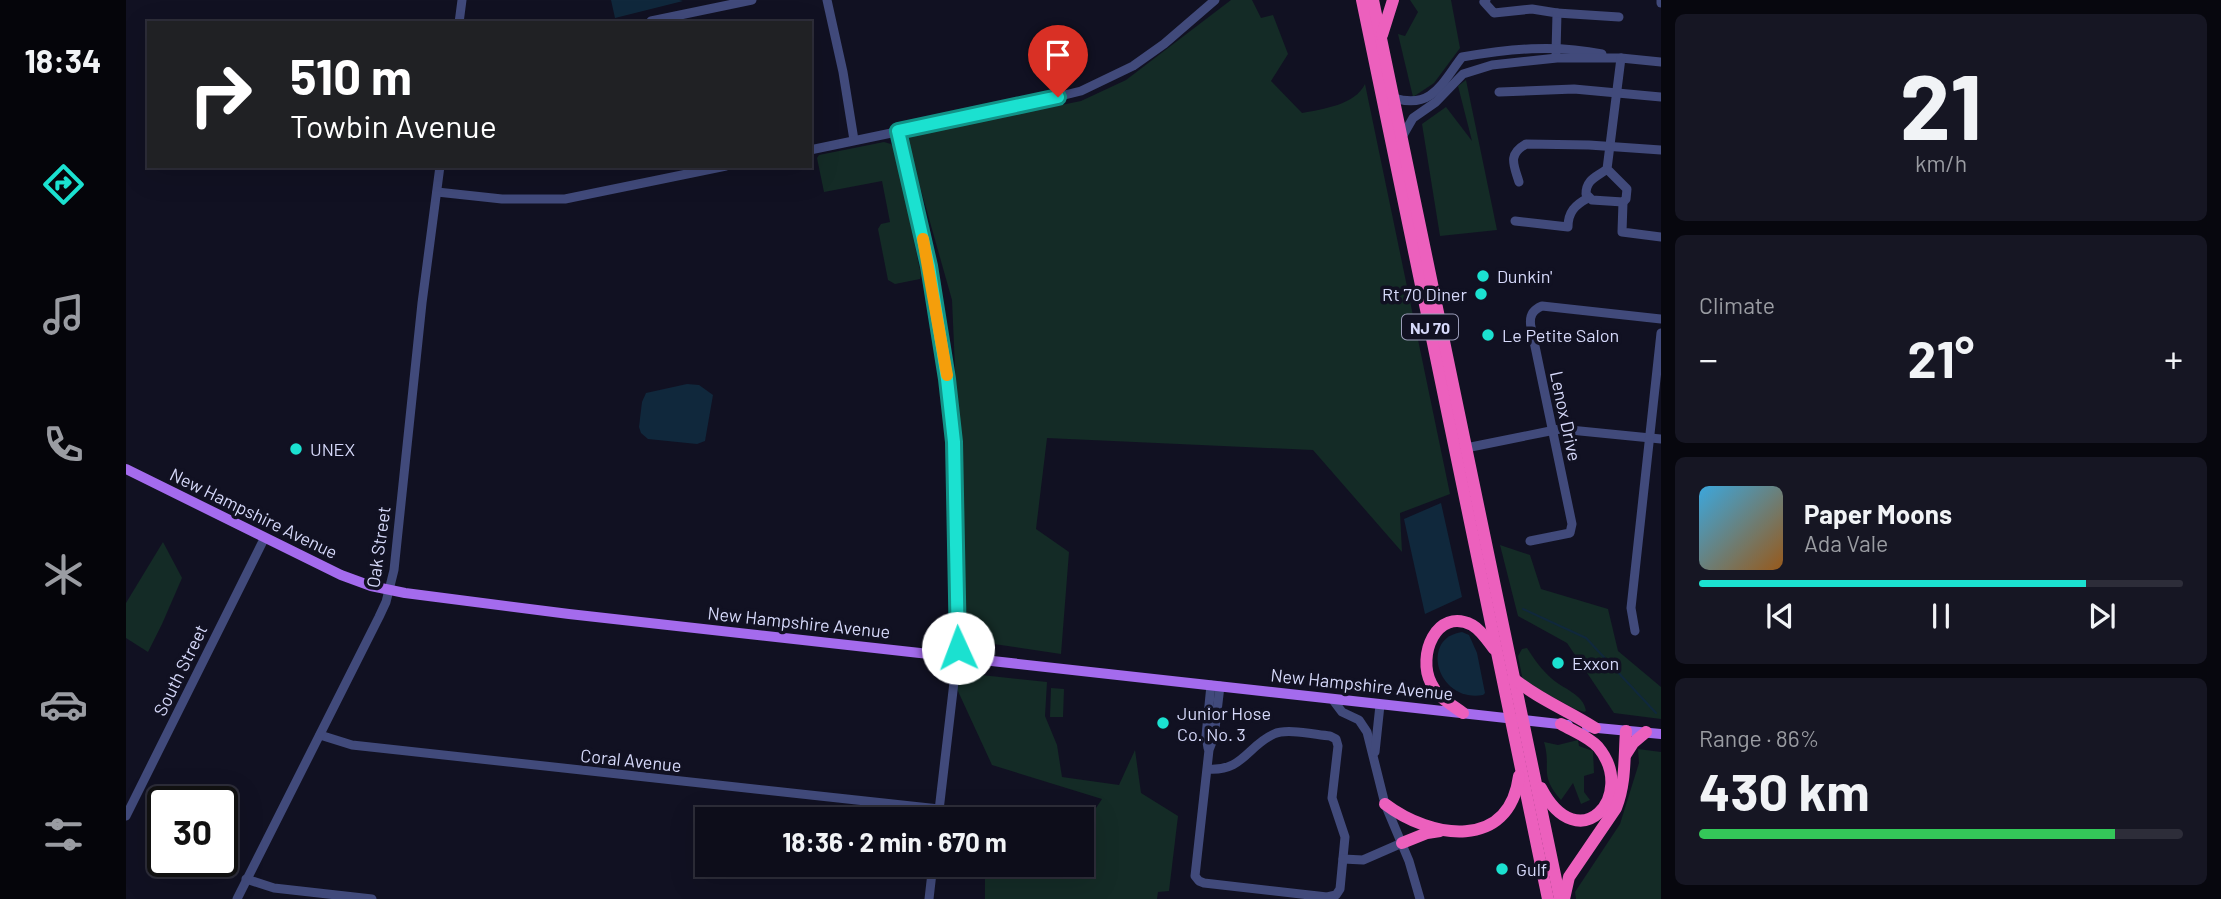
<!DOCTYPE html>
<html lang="en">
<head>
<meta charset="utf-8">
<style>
  :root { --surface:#0d0d1a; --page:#161623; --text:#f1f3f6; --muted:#9a9ca2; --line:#2d2d39; --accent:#1be1d0 }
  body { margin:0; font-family:Barlow,sans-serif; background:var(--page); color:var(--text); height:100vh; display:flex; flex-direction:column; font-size:26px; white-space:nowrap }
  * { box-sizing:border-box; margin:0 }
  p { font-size:23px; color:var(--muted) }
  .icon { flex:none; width:38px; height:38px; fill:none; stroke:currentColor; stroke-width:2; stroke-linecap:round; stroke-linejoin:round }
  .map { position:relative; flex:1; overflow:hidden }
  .sheet { display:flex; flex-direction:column; gap:14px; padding:14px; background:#07070e; width:560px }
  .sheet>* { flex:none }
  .top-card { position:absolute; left:21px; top:21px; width:665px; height:147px; border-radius:0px; box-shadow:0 7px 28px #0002,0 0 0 2px var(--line); background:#202124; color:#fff; overflow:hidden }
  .speed { position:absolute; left:21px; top:786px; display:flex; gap:14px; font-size:35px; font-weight:700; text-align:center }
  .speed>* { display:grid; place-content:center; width:91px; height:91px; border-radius:50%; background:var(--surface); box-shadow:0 7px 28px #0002,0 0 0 2px var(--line); line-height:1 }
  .speed .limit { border:4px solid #111; border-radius:10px; background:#fff; color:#111 }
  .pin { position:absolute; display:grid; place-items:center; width:60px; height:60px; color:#fff; margin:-72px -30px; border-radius:50% 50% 50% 0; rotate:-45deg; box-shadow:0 0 7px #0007 }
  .pin .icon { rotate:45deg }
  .me { position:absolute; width:77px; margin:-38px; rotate:358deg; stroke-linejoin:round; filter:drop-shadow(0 0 5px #0008) }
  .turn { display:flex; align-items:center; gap:24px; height:147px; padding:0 28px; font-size:32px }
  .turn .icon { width:91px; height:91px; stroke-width:2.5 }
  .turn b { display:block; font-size:49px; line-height:60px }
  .big { font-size:52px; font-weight:700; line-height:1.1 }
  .sheet .tile { flex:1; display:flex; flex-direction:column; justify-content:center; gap:10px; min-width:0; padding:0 24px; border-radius:10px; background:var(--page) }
  .sheet .dial { align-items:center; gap:0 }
  .dial b { font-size:91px; line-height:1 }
  .song { display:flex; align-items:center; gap:21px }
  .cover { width:84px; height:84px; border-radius:10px; background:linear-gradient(135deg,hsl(200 70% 55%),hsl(30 70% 35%)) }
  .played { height:7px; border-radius:4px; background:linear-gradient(90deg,var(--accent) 80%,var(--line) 80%) }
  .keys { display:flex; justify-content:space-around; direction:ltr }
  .heat { display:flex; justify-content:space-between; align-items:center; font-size:38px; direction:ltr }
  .charge { height:10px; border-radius:5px; background:linear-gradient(90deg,#34c759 86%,var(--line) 0) }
  .trip { position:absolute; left:569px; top:807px; width:399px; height:70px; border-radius:0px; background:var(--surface); box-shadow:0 7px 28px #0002,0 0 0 2px var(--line); font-weight:700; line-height:70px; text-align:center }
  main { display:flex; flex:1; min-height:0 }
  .menu { display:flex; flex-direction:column; width:126px; justify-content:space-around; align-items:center; background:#05050a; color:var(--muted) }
  .menu .icon { width:49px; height:49px }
  .menu .selected { color:var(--accent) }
  .menu b { font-size:32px; color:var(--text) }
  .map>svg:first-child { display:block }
  .green { fill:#142b26 }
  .water { fill:#10283c }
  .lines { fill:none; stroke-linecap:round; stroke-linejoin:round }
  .stream { stroke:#10283c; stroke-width:2 }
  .minor { stroke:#414a7b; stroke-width:9 }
  .major { stroke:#a46bed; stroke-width:10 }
  .highway { stroke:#ec60bd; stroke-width:12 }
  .route-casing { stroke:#129287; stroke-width:18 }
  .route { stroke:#1be1d0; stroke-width:12 }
  .slow { stroke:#f59e0b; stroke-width:12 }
  .poi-dot { fill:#1be1d0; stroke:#112; stroke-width:2.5 }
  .labels { text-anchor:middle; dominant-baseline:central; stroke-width:7; stroke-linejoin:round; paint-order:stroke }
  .shield { fill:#112; stroke:#9b9db9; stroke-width:2 }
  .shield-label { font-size:16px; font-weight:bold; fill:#d6d9fa }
  .poi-label { font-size:18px; fill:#d6d9fa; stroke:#112; text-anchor:start }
  .street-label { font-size:18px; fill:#d6d9fa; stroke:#112 }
</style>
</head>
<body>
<main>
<nav class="menu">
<b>18:34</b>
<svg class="icon selected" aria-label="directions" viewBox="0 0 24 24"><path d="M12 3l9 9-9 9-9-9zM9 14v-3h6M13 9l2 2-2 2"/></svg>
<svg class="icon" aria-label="music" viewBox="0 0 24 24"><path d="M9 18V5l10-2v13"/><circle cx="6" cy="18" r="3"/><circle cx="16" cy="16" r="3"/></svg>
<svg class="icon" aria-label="phone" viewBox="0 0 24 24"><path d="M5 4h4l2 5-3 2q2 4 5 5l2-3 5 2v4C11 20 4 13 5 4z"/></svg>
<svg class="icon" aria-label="climate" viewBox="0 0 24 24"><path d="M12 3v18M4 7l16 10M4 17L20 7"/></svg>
<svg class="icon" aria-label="car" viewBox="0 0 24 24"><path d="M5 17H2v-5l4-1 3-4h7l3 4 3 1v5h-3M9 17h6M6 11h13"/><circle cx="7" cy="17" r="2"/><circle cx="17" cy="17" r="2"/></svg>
<svg class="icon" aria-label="filters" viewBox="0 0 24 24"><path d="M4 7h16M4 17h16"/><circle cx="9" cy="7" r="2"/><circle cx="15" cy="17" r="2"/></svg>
</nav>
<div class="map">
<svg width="1535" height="899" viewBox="0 0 1535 899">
  <rect width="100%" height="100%" fill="#112"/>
  <!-- green -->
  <g class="green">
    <path d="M1105,0H1126L1135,18L1147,15L1162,54L1145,81L1176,113C1197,109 1229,105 1239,84L1324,494L1274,513L1276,552L1187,450L921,438L910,529L943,552L935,654L861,643L844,636L840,617L826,300L780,137L955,101L1000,80Z"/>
    <path d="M1284,0H1325L1334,48L1308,83L1287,97L1272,34L1279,36L1292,12Z"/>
    <path d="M1340,80L1371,230L1314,236L1296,124L1320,107L1346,141L1332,86Z"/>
    <path d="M758,142L765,144L769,150L795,275L794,279L769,284L762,280L752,229L755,224L764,222L756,181L698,192L691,158L693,155Z"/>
    <path d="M37,542L56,578L36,624L22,652L0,638V603Z"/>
    <path d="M1374,545L1404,555L1415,589L1482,609L1492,651L1535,687V719L1488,713L1441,643L1392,616Z"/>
    <path d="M1401,648C1408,659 1415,669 1425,678C1435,688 1458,694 1460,711L1458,712L1449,709L1397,681L1392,656L1396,649Z"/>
    <path d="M837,673L921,682L919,716L931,745L936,777L993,785L1009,750L1015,793L1052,816L1043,891L1032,892L1031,899H859V865L956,864V819H860V805L966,814L976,799L866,765L831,689Z"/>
    <path d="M925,688L938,689L937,717H924Z"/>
    <path d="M1452,740L1453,746L1467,751L1468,773L1458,776V792L1464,800L1455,804L1447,783L1435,800C1412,774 1426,769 1418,742L1432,745Z"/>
    <path d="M1512,749L1535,752V899H1450L1449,892L1494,824L1513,763Z"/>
  </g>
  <!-- water -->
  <g class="water">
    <path d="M485,0H553L557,1L489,18Z"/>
    <path d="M561,384L573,385L587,395L579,441L571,444L522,439L515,433L513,427L516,402L520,393Z"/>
    <path d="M1315,503L1336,597L1299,614L1278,519Z"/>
    <path d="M1336,632L1343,635L1351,653L1359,693L1357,695C1311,703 1293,638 1336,632Z"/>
  </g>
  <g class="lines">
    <!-- stream -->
    <path class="stream" d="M1397,609L1460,638L1530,713"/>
    <!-- minor -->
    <g class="minor">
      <path d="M701,0L717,72L728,140"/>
      <path d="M1360,0L1358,2L1368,13L1406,9L1431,13L1430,53"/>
      <path d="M1535,0V3"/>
      <path d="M1431,13L1493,17"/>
      <path d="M525,21L626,0"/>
      <path d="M333,23L336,0"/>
      <path d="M1373,92L1448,89L1535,97"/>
      <path d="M1268,98C1306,110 1316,83 1336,57C1383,49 1428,44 1476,54"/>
      <path d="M772,131L809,301L819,358L828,442L832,648L812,819"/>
      <path d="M1276,137L1287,118L1310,102L1337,74L1366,65L1431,58H1495L1535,62"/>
      <path d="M684,150L890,107L955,91L1007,66L1038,44L1089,0"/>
      <path d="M1481,169L1501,189L1500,199L1497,202L1466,200L1460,194C1460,179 1471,177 1481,169L1495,58"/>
      <path d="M1393,182C1388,165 1381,155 1400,144L1463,145L1535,150"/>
      <path d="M311,192L376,199H439L600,166"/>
      <path d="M1497,202L1496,232L1535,237"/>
      <path d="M1389,221L1442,227C1442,212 1449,205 1462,198"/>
      <path d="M1340,448L1434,429L1535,439"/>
      <path d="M1404,541L1444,533L1446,524L1405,327C1403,317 1406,310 1416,306L1535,319"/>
      <path d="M1509,631L1505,608L1535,333"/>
      <path d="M807,654L822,640L831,627"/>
      <path d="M1207,700L1216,712L1233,720L1241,732L1259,804L1283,861L1294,899"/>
      <path d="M194,735L226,745L813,809"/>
      <path d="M1082,748L1080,736L1085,685"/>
      <path d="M1249,752L1254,705"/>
      <path d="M1081,769C1117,772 1121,746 1148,734C1161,728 1190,735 1204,736L1210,739L1212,746L1206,798L1219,837L1214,889L1210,895L1201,897L1078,883L1073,881L1069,876L1083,750L1088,737L1094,686"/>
      <path d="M0,816L138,539"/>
      <path d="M1217,859L1237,860L1276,843"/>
      <path d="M120,879L148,888L246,899"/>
      <path d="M111,899L253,617L260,602L268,570L296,303L314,166"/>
      <path d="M803,899L807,864"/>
    </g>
    <!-- major -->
    <g class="major">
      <path d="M0,469L215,575L245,586L279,593L443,614L1442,725"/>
      <path d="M1461,727L1535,734"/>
    </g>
    <!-- highway -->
    <g class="highway">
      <path d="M1236,0L1422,899"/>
      <path d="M1247,0L1434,899"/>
      <path d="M1256,35L1267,0"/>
      <path d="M1387,678C1412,699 1441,710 1469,728"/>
      <path d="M1337,713C1325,704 1311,697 1305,683C1291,656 1310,607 1346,625C1355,630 1362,641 1368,649"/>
      <path d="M1500,754L1507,743L1520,732"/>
      <path d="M1415,788C1453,861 1512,795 1472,747C1463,737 1447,731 1435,724"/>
      <path d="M1259,804C1305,839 1383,851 1393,776"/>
      <path d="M1276,843L1301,833L1314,831"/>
      <path d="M1438,899L1443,877L1490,808C1500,783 1498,757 1500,731"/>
    </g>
  </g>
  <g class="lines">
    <!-- route casing -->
    <g class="route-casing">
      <path id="route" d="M832,648L828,442L821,379L803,266L772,131L932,97"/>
    </g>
    <!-- route -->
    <use href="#route" class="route"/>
    <!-- slow -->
    <path class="slow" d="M797,239L821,375"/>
  </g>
  <!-- markers -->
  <g class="poi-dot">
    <circle cx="1357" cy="276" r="7"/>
    <circle cx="1355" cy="294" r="7"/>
    <circle cx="1362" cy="335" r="7"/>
    <circle cx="170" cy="449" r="7"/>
    <circle cx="1432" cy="663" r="7"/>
    <circle cx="1037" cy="723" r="7"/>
    <circle cx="1376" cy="869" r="7"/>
  </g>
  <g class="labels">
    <!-- shield labels -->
    <rect class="shield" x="1276" y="314.5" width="56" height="25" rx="5"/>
    <g class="shield-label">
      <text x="1304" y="327">NJ 70</text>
    </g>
    <!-- poi labels -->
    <g class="poi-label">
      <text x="1371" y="276">Dunkin'</text>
      <text x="1341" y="294" text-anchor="end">Rt 70 Diner</text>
      <text x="1376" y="335">Le Petite Salon</text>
      <text x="184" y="449">UNEX</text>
      <text x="1446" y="663">Exxon</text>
      <text x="1051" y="713">Junior Hose<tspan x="1051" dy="21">Co. No. 3</tspan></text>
      <text x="1390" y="869">Gulf</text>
    </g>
    <!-- street labels -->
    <g class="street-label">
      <text transform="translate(1440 416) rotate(78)">Lenox Drive</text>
      <text transform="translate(128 513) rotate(26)">New Hampshire Avenue</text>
      <text transform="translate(252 547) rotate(-82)">Oak Street</text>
      <text transform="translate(673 622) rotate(6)">New Hampshire Avenue</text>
      <text transform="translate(54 670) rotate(-64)">South Street</text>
      <text transform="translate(1236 684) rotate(6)">New Hampshire Avenue</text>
      <text transform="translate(505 760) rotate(6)">Coral Avenue</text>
    </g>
  </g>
</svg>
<div class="speed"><div class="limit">30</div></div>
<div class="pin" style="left:932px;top:97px;background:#d93025"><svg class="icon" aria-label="arrive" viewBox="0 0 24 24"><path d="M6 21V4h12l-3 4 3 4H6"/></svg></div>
<svg class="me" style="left:832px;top:648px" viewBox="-20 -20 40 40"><circle r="19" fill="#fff"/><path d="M0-13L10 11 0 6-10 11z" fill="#1be1d0"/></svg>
<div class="trip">18:36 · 2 min · 670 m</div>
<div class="top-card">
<div class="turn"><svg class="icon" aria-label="right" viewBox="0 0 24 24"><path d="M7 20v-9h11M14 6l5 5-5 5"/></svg><div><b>510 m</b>Towbin Avenue</div></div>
</div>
</div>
<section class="sheet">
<div class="tile dial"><b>21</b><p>km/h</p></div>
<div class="tile"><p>Climate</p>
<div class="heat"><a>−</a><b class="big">21°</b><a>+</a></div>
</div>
<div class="tile">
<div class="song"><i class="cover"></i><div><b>Paper Moons</b><p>Ada Vale</p></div></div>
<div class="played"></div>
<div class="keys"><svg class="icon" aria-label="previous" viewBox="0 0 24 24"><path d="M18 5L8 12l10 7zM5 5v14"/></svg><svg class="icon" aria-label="pause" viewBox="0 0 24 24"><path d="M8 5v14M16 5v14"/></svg><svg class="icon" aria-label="next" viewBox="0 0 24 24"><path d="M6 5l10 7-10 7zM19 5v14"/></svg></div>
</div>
<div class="tile"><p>Range · 86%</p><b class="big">430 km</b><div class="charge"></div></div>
</section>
</main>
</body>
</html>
